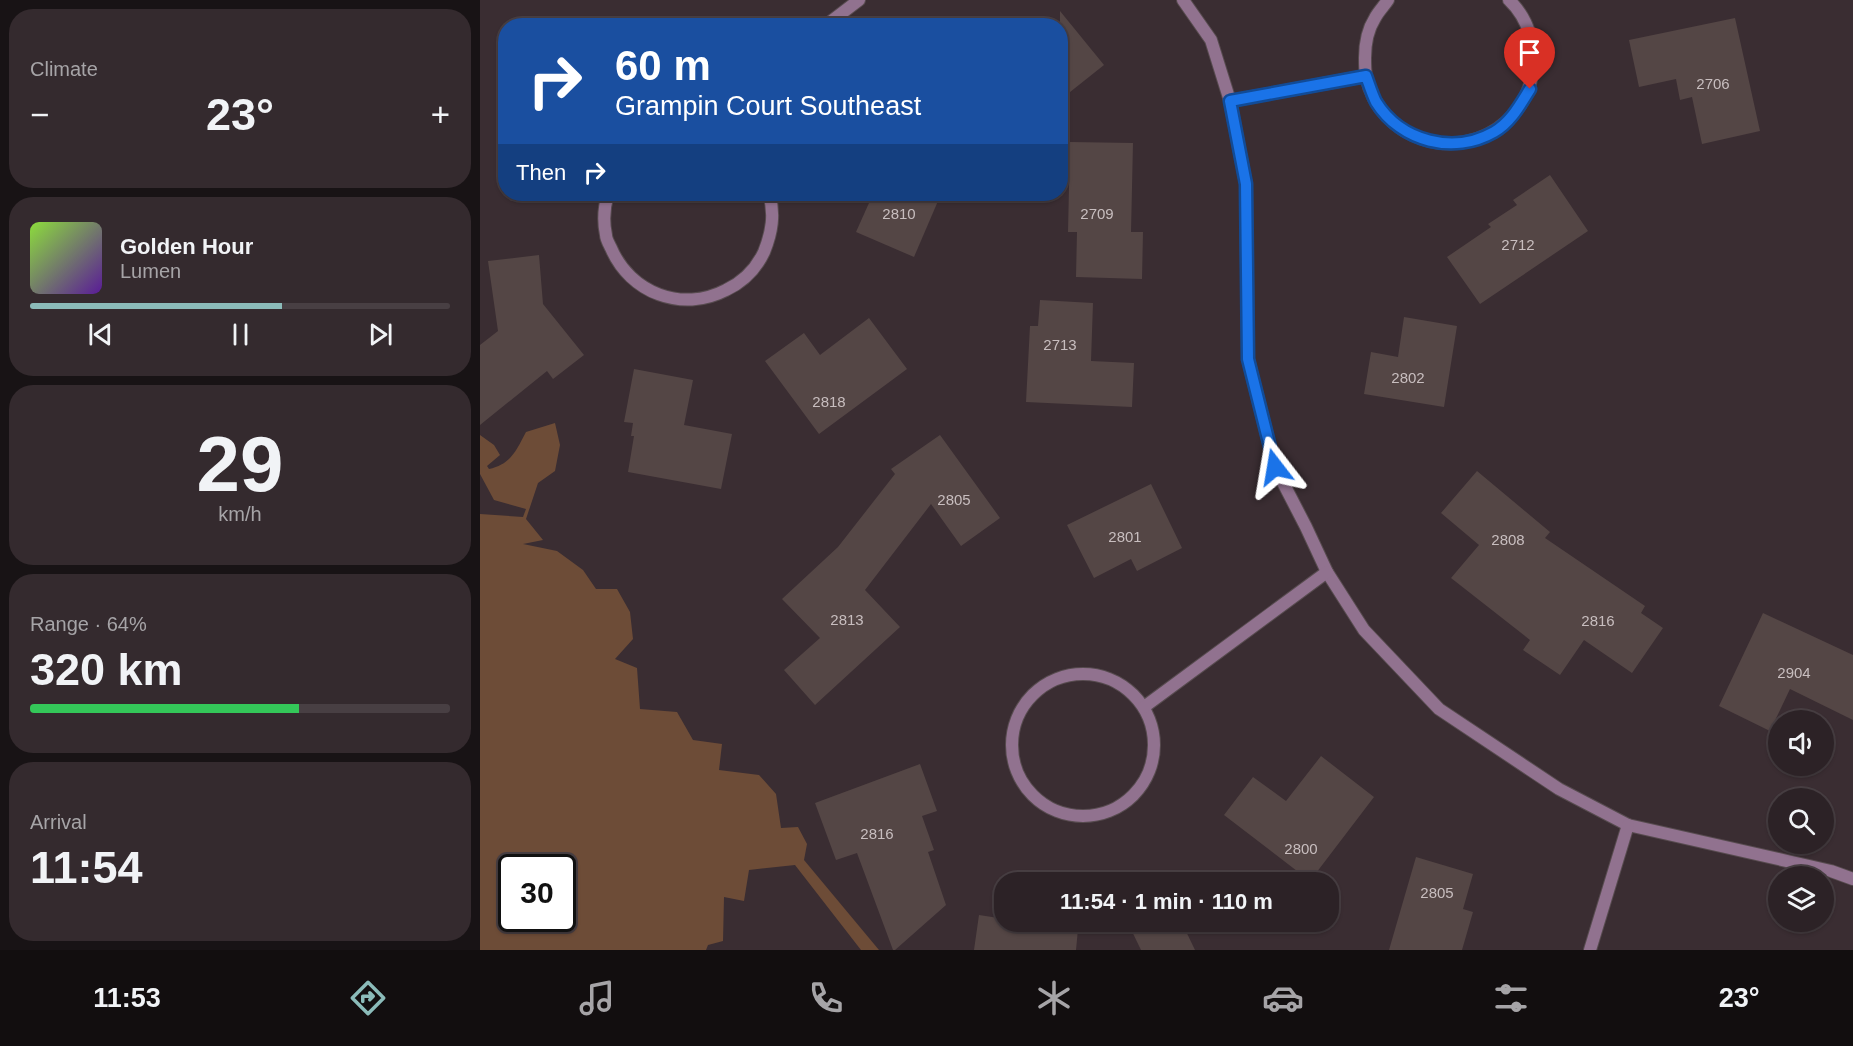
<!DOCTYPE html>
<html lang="en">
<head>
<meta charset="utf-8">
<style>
  :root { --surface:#2c2226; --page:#342a2e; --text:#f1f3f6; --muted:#a6a4a7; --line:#483f43; --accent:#8bbbb9 }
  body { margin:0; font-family:Arial,sans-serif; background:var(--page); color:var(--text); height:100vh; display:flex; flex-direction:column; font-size:22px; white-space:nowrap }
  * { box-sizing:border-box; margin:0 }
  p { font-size:20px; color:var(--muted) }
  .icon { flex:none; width:33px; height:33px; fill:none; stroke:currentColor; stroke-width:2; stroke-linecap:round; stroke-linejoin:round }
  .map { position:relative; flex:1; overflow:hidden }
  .side { display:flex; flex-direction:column; gap:9px; padding:9px; background:#181315; width:480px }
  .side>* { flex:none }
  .guide { position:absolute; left:18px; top:18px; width:570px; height:183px; border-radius:24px; box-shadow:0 2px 4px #0004,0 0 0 2px var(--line); background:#1a4fa0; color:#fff; overflow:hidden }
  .controls { position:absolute; left:1288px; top:710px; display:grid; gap:12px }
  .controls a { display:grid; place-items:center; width:66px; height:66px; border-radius:50%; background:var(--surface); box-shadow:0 2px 4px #0004,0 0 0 2px var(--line); font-size:30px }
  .speed { position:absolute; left:18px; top:854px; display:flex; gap:12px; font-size:30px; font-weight:700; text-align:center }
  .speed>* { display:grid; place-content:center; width:78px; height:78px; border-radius:50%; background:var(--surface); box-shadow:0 2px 4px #0004,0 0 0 2px var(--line); line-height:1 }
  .speed .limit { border:3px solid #111; border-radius:9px; background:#fff; color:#111 }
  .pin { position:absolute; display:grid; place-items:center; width:51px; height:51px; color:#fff; margin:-62px -26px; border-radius:50% 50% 50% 0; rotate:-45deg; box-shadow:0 0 6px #0007 }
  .pin .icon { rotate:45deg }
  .me { position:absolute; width:66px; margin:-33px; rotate:346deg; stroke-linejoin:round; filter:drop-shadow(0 0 4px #0008) }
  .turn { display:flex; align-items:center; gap:21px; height:126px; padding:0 18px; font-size:27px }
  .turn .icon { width:78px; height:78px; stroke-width:2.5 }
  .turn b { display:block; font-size:42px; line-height:51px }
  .then { display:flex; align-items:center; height:57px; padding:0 18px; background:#0003; gap:12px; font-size:22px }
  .big { font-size:45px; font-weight:800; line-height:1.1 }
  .side .widget { flex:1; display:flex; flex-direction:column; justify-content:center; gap:9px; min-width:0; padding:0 21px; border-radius:24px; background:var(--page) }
  .side .dial { align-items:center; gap:0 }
  .dial b { font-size:78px; line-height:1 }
  .song { display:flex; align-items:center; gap:18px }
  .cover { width:72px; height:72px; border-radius:9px; background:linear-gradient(135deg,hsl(90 70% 55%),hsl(270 70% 35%)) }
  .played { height:6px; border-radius:3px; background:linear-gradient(90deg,var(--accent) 60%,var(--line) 60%) }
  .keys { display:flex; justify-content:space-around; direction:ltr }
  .heat { display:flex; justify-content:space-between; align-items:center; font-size:33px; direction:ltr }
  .charge { height:9px; border-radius:4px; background:linear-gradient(90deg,#34c759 64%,var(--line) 0) }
  .trip { position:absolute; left:514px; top:872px; width:345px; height:60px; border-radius:24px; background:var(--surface); box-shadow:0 2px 4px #0004,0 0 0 2px var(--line); font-weight:800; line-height:60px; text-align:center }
  .tabs { display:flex; height:96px; justify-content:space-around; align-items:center; background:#120e0f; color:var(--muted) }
  .tabs .icon { width:42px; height:42px }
  .tabs .selected { color:var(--accent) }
  .tabs b { font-size:27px; color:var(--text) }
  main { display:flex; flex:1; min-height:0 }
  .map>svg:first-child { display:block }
  .green { fill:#6d4c37; fill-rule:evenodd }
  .building { fill:#544645 }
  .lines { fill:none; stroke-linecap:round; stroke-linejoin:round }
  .street-casing { stroke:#574b4f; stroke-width:14 }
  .street { stroke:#91728f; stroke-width:12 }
  .route-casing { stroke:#114b97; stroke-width:15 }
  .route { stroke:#1a73e8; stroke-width:10 }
  .labels { text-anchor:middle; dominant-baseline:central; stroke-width:6; stroke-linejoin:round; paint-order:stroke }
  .number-label { font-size:15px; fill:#c8bebf }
</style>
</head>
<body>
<main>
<section class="side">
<div class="widget"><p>Climate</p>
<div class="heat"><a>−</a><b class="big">23°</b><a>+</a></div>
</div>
<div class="widget">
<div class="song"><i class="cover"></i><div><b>Golden Hour</b><p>Lumen</p></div></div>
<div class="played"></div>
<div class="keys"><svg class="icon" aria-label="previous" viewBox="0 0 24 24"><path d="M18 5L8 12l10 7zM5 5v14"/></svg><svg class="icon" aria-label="pause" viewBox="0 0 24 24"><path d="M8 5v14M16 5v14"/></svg><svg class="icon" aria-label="next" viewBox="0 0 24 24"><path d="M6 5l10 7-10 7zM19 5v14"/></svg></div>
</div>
<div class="widget dial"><b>29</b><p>km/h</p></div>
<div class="widget"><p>Range · 64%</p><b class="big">320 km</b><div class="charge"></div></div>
<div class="widget"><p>Arrival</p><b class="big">11:54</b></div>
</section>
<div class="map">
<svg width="1373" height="950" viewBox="0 0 1373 950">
  <rect width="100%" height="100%" fill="#3a2d32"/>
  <!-- green -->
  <path class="green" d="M75,423L80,445L75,471L58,483L46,519L63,540L43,544L77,551L103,570L116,589H137L150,612L153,639L135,659L157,668L160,709L197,712L213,740L242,744L239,770L279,775L296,794L301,828L318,827L327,844L324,860L399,950H381L315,865L269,870L264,901L244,897L243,941L228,945L226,950H0V514L43,517L46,509L14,500L0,474V435L14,445L20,455L7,466L9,469C31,464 36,451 46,432ZM32,867H82V918H32Z"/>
  <!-- building -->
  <g class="building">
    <path d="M580,11L624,65L580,100Z"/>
    <path d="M1255,18L1280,131L1222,144L1212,97L1200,100L1196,79L1159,87L1149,40Z"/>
    <path d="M590,142L653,143L651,232H663L662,279L596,277L597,232H588Z"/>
    <path d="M1070,175L1108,231L1000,304L967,257L1011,227L1008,224L1037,205L1033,200Z"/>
    <path d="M393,194H461L434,257L376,232Z"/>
    <path d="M59,255L63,304L104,355L73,379L67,371L0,425V345L18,331L8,261Z"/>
    <path d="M560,300L613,303L611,361L654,363L652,407L546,402L550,326H558Z"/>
    <path d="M924,317L977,326L964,407L884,394L891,352L918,357Z"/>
    <path d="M389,318L427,369L339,434L285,361L324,333L340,355Z"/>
    <path d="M154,369L213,380L204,425L252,434L241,489L148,472L154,436H151L153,423L144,422Z"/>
    <path d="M460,435L520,518L481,546L451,504L385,590L420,627L335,705L304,670L340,638L302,599L358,547L415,474L411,469Z"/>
    <path d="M997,471L1070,532L1065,538L1165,606L1161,613L1183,628L1152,673L1104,640L1080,675L1043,650L1050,640L971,578L999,545L961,513Z"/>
    <path d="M671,484L702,548L657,571L651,559L614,578L587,525Z"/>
    <path d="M1283,613L1373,655V720L1310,689L1290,731L1239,706Z"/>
    <path d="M841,756L894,797L830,881L744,815L773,777L806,801Z"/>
    <path d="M440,764L457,811L442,816L454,850L448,852L466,905L415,950H413L377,853L356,860L335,803Z"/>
    <path d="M936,857L993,874L983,909L993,912L982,950H909Z"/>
    <path d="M499,915L525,919V921H541L598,929L596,950H494Z"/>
    <path d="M647,921H701L715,950H661Z"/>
  </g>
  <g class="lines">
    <!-- street casing -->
    <g class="street-casing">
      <g id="street">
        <path d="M703,0L731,40L750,101L766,184L768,359L795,467L826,527L847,572L884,630L959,709L1079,789L1148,825L1351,871L1373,879"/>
        <path d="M908,0C904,6 898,12 895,18C888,29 885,45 885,58C885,63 885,70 886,76C899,140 978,165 1026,122C1040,109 1049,94 1052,75C1057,48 1049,19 1029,0"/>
        <path d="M345,26L379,0"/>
        <path d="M750,101L886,76"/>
        <path d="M128,194C124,207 123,221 126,235C126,239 129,244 131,248C150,293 202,313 246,290C263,282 276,269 284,252C292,232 295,214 289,194"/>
        <circle cx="603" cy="745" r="71"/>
        <path d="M664,707L847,572"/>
        <path d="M1110,950L1148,825"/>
      </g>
    </g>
    <!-- street -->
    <use href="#street" class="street"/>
  </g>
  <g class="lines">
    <!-- route casing -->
    <g class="route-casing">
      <path id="route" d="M795,467L768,359L766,184L750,101L886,76C889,84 892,94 896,102C921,142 974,155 1014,132C1031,122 1040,105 1050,89"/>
    </g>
    <!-- route -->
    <use href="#route" class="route"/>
  </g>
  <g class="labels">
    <!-- number labels -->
    <g class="number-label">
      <text x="1233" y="83">2706</text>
      <text x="419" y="213">2810</text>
      <text x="617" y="213">2709</text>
      <text x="1038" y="244">2712</text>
      <text x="580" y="344">2713</text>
      <text x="928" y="377">2802</text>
      <text x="349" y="401">2818</text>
      <text x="474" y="499">2805</text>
      <text x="645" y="536">2801</text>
      <text x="1028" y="539">2808</text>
      <text x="367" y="619">2813</text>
      <text x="1118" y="620">2816</text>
      <text x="1314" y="672">2904</text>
      <text x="397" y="833">2816</text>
      <text x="821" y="848">2800</text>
      <text x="957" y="892">2805</text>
    </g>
  </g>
</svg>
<div class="controls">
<a><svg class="icon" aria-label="sound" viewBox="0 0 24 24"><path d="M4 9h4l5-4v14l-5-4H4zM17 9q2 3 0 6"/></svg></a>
<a><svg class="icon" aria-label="search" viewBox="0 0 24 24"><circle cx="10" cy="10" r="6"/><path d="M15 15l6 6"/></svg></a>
<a><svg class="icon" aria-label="layers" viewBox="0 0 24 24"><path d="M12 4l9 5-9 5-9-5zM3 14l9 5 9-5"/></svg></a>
</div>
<div class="speed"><div class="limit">30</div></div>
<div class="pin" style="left:1050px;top:89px;background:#d93025"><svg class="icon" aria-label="arrive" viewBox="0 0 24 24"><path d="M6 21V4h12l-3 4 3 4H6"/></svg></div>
<svg class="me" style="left:795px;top:467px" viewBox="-20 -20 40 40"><path d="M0-17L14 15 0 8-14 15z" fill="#1a73e8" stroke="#fff" stroke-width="4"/></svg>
<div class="trip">11:54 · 1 min · 110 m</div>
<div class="guide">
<div class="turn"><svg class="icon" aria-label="right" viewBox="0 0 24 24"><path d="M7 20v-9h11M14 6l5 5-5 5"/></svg><div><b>60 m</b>Grampin Court Southeast</div></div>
<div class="then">Then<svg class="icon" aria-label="right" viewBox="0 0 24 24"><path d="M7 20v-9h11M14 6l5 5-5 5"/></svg></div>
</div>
</div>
</main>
<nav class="tabs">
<b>11:53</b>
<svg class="icon selected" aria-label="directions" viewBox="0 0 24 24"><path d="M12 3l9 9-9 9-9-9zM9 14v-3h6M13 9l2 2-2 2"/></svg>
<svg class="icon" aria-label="music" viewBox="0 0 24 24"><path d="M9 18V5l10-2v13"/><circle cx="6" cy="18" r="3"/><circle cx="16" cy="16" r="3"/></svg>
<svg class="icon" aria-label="phone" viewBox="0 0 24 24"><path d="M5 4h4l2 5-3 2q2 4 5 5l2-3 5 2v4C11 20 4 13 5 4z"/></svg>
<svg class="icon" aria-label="climate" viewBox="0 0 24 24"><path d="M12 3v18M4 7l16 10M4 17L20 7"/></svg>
<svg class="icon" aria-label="car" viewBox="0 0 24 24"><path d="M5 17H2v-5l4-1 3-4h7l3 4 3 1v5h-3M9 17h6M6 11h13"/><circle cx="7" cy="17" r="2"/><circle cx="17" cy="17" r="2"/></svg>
<svg class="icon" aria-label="filters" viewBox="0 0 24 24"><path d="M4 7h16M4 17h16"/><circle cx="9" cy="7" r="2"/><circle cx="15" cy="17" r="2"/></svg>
<b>23°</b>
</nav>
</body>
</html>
